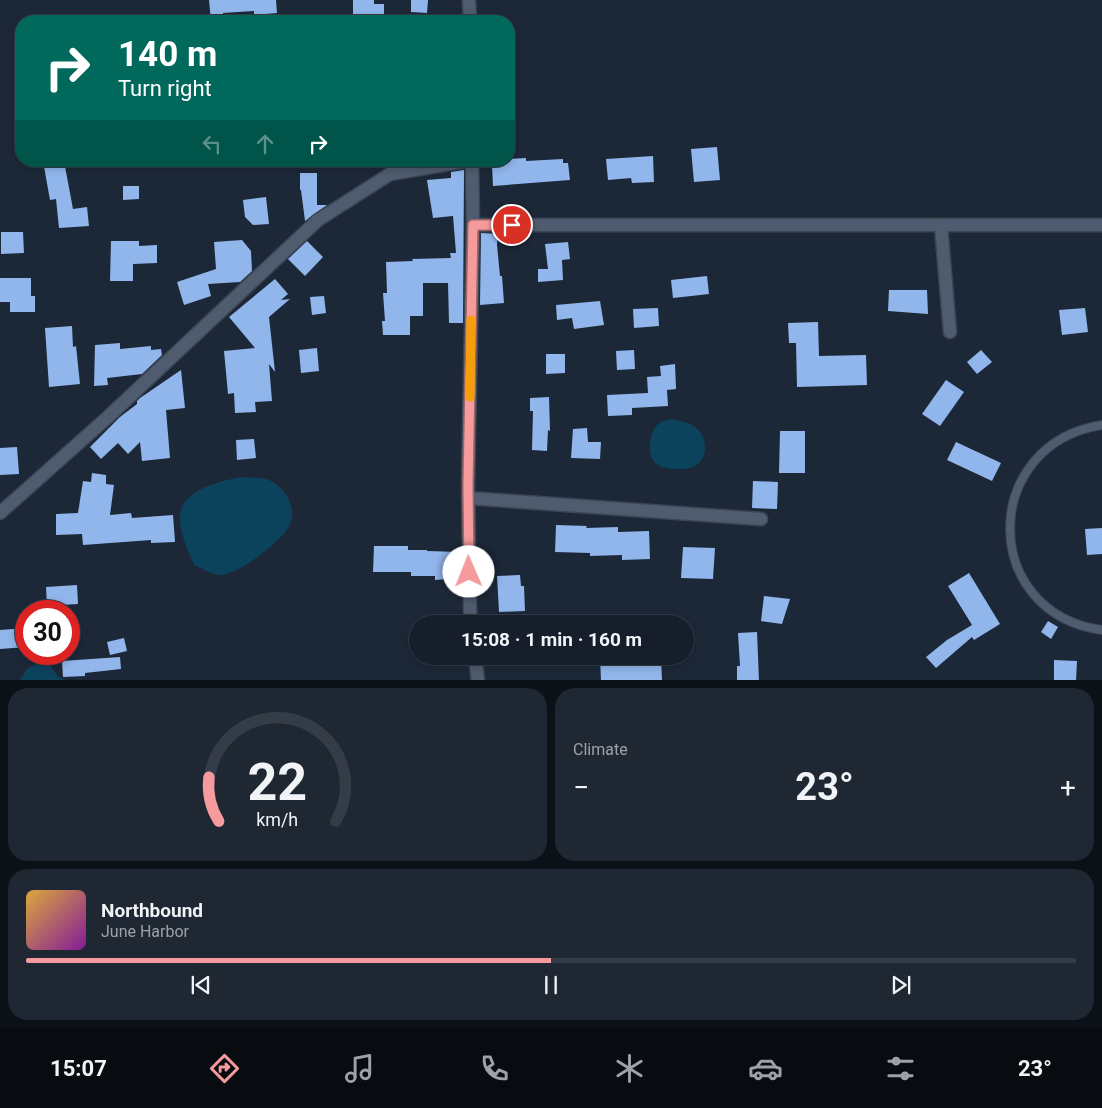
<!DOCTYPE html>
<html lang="en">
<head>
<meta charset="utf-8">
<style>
  :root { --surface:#151e2a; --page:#1e2732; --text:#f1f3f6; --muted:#9da2a8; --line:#343c47; --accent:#f59b9e }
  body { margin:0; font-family:Roboto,sans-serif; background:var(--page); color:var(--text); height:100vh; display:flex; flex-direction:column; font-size:19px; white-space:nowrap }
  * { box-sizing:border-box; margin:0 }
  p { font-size:16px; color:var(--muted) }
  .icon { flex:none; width:28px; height:28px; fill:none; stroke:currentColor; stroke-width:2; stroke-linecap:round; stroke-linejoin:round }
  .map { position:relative; height:680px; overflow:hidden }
  .details { display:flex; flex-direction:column; gap:8px; padding:8px; background:#0c1017; flex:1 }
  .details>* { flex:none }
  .banner { position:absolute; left:15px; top:15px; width:500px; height:152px; border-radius:20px; box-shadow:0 2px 8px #0003,0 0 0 1px var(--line); background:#00695c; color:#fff; overflow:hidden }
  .speed { position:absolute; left:15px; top:600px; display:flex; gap:10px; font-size:25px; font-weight:700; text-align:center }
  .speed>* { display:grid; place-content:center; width:65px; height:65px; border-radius:50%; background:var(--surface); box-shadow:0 2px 8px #0003,0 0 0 1px var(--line); line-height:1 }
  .speed .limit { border:8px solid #d22; background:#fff; color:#111 }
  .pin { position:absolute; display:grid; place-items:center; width:42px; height:42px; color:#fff; margin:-21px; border:2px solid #fff; border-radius:50%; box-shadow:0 1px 5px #0007 }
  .me { position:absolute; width:55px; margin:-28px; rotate:359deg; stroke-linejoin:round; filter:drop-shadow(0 0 4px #0008) }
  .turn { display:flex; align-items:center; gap:18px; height:105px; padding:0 20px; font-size:22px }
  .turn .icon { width:65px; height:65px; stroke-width:2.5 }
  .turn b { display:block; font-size:35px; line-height:42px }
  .lanes { display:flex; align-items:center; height:48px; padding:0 20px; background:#0003; justify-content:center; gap:25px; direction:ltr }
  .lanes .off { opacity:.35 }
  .big { font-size:38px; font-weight:700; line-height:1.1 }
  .details .widget { flex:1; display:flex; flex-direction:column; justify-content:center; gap:8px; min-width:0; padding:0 18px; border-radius:20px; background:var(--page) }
  .details .dial { align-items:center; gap:0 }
  .dial svg { height:130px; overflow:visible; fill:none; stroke:var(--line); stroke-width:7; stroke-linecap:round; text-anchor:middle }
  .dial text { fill:var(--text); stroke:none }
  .song { display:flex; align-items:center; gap:15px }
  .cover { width:60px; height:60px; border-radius:8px; background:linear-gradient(135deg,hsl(40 70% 55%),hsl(290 70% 35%)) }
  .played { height:5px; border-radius:2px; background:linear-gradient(90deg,var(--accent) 50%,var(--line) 50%) }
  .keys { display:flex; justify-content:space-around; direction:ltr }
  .heat { display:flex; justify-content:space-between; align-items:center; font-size:28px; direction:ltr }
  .details .tiles { flex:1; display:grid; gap:8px; grid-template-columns:1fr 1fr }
  .widget:last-child { grid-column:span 2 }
  .trip { position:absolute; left:409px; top:615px; width:285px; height:50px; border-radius:25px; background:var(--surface); box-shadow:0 2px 8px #0003,0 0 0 1px var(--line); font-weight:700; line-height:50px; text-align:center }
  .tabs { display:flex; height:80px; justify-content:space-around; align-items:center; background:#080c11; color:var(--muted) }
  .tabs .icon { width:35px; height:35px }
  .tabs .selected { color:var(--accent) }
  .tabs b { font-size:22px; color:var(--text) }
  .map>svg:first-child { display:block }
  .water { fill:#0c435c }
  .building { fill:#91b6eb }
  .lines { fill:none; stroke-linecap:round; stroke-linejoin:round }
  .service-casing { stroke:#3c4553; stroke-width:10 }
  .minor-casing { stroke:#3c4553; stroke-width:15 }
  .service { stroke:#4f5c6f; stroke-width:8 }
  .minor { stroke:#4f5c6f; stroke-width:12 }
  .route-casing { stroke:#9f6567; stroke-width:12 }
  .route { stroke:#f59b9e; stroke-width:9 }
  .slow { stroke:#f59e0b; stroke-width:9 }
</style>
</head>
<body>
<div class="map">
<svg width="1102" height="681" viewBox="0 0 1102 681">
  <rect width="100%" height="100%" fill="#1c2838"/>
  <!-- water -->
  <g class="water">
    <path d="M670,419C687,421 705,427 705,447C705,453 704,459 698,464C694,468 687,469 680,469C673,469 664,469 658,465C646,458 649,435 656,426C660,422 665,420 670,419Z"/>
    <path d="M242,477C250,478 262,477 269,480C286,488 299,510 288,528C280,542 237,576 219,575C211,574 202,568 194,565C188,550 179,532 180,516C182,489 221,481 242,477Z"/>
    <path d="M40,662L49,663L58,677L66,680H20L28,668Z"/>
  </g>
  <!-- building -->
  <g class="building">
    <path d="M209,0H276L277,13L254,15V11L223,13V21H211Z"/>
    <path d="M353,0H374V4H384V19L365,18V20H353Z"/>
    <path d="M411,0H428L427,13L411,12Z"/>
    <path d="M717,147L720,180L694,182L691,149Z"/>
    <path d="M653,156L654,182L632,183L631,178L608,180L606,159Z"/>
    <path d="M526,158V161L563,159V163H568L570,180L493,186L492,165L504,164V161H509V159Z"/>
    <path d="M43,161H64L73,209L87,207L89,226L59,228L56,199L50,200Z"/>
    <path d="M464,170L463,323H449L448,283H423V316H410V335H383L382,321H385L383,293H387L386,262L413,261L412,259L451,258L450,253H456L453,216L433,218L427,180L451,178V172Z"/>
    <path d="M300,173H317V205H327L305,221L301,190H300Z"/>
    <path d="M123,186H139V199L123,200Z"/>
    <path d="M266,197L269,224L253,225L245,217L243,200Z"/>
    <path d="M1,232H23L24,253L1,254Z"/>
    <path d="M481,233L498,234L497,245L500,276H502L504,303L480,305Z"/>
    <path d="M242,240L251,251L252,271L240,282L208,284L211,296L184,305L177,282L216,269L214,242Z"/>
    <path d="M111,241H139V246L157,245V263L133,264V281H110Z"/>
    <path d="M307,241L323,257L305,276L288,259Z"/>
    <path d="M568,242L570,259L562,260L563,280L538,282V269H548L545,244Z"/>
    <path d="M707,276L709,294L673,298L671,280Z"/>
    <path d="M0,278H31V296H35V312H10V302H0Z"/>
    <path d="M275,279L288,294L281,300L290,299L269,317L275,372L269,364L272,401L255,402L256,412L235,413L234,393L228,394L224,351L255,348L229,317Z"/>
    <path d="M889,290H927L928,314L888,311Z"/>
    <path d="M324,296L326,313L312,315L310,297Z"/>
    <path d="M600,301L604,325L574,329L572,318L557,320L556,305Z"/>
    <path d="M658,308L659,326L634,328L633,309Z"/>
    <path d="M1085,308L1088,332L1062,335L1059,310Z"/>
    <path d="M818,322L819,356L866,355L867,385L797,387L796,343H789L788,323Z"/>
    <path d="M72,326L73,347L76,346L80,384L49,387L45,328Z"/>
    <path d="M120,343V349L151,346V350L161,349L162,355L142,374L107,378L108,385L94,386L95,345Z"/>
    <path d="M317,348L319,371L301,373L299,350Z"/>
    <path d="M634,350L635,369L617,370L616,351Z"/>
    <path d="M981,350L992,362L977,374L967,362Z"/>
    <path d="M546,354H565V373L546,374Z"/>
    <path d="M675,364L676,389L667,390L668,406L632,408V415L608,416L607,395L648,393L647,377L661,376L660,366Z"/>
    <path d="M181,370L185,408L166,410L170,458L142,461L140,442L128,454L118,443L101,459L90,447L120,417L137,404V401L140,398Z"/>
    <path d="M946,380L964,392L940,426L922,414Z"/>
    <path d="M549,397L550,431L548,430L547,451L532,450L533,411H530V398Z"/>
    <path d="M587,428L588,442H601L600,459L571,458L573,429Z"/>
    <path d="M780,431H805V473H779Z"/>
    <path d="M254,439L256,458L237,460L236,440Z"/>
    <path d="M956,442L1001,463L992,481L947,460Z"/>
    <path d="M17,447L19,474L0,475V448Z"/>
    <path d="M92,473L106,475V484L114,485L110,515L131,513L132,518L173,515L175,542L151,543V540L83,545L82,534L56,535V514L78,513L83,481L91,482Z"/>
    <path d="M753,481L778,482L777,509L752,508Z"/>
    <path d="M556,525L587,526L586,528L618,527V532L649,531L650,559L622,560V555L590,556V553L555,552Z"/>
    <path d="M1102,528V554L1087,555L1085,529Z"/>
    <path d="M374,546H408V550H427V551L461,552V578L435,580V576H411V572H373Z"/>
    <path d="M683,547L715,548L713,579L681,578Z"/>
    <path d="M969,573L1000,624L974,640L972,637L936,668L926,657L947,640L972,625L948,586Z"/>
    <path d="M520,575L521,586H524L525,611L499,612L497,576Z"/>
    <path d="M77,585L78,604L47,606L46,587Z"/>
    <path d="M764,596L790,599L782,624L761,621Z"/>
    <path d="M1048,621L1058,627L1051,639L1041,632Z"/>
    <path d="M26,628V647L0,649V630Z"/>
    <path d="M757,632L759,681H737V666H740L738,633Z"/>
    <path d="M124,638L127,651L110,655L107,642Z"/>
    <path d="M600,656H661L662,681H601Z"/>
    <path d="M120,657L121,669L85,673V676L63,677L62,661Z"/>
    <path d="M1054,660L1077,661L1076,681H1054Z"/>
  </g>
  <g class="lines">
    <!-- service casing -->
    <g class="service-casing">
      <path id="service" d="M1102,425C980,444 979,613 1102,630"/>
    </g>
    <!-- minor casing -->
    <g class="minor-casing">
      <g id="minor">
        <path d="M469,0L470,21"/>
        <path d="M473,225H1102"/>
        <path d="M941,226L950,332"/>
        <path d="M468,498L761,519"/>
        <path d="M0,513L109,416L318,220L390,174L466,161"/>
        <path d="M471,624L470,608L468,485L473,225L472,161"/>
        <path d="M475,656L478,681"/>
      </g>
    </g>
    <!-- service -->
    <use href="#service" class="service"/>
    <!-- minor -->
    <use href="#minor" class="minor"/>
  </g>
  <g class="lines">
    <!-- route casing -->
    <g class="route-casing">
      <path id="route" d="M469,572L468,485L473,225H512"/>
    </g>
    <!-- route -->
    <use href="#route" class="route"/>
    <!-- slow -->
    <path class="slow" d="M470,397L471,320"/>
  </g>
</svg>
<div class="speed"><div class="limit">30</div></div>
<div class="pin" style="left:512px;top:225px;background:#d93025"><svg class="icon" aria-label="arrive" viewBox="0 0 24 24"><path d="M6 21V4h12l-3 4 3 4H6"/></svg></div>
<svg class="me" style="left:469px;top:572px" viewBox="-20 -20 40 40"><circle r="19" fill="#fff"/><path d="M0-13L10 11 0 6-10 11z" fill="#f59b9e"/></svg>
<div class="trip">15:08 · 1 min · 160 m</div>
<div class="banner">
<div class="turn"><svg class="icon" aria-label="right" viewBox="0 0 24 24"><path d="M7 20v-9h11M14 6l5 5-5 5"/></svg><div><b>140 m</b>Turn right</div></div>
<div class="lanes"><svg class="icon off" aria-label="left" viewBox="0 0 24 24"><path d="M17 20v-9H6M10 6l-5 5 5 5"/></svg><svg class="icon off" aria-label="ahead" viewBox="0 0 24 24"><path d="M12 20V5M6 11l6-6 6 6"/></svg><svg class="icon" aria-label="right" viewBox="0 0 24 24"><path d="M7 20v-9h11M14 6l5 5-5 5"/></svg></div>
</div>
</div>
<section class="details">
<div class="tiles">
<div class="widget dial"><svg viewBox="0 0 100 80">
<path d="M14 69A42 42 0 1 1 86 69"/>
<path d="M14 69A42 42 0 0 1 8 42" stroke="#f59b9e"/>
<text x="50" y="56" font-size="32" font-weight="700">22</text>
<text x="50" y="72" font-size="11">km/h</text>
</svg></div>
<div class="widget"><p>Climate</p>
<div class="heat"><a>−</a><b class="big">23°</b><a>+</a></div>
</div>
<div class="widget">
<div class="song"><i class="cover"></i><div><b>Northbound</b><p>June Harbor</p></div></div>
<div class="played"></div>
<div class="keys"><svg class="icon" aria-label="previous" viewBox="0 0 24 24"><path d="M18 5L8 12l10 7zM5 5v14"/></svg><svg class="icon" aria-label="pause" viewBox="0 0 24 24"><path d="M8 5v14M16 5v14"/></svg><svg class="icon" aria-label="next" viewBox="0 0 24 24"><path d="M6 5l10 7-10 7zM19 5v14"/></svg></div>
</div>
</div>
</section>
<nav class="tabs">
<b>15:07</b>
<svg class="icon selected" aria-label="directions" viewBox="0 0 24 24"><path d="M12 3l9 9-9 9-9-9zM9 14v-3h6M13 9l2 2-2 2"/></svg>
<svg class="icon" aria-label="music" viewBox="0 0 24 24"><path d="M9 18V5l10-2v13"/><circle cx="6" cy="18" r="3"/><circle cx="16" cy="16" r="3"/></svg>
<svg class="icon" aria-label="phone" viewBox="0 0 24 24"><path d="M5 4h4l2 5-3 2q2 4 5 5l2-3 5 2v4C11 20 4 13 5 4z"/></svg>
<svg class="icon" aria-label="climate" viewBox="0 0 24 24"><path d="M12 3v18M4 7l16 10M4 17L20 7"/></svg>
<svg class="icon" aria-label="car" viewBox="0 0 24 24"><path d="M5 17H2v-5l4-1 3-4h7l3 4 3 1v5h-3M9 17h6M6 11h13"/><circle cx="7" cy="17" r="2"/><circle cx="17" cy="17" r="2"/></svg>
<svg class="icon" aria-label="filters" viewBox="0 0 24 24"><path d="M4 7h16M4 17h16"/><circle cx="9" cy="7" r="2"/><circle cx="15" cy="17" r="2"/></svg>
<b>23°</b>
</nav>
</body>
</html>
